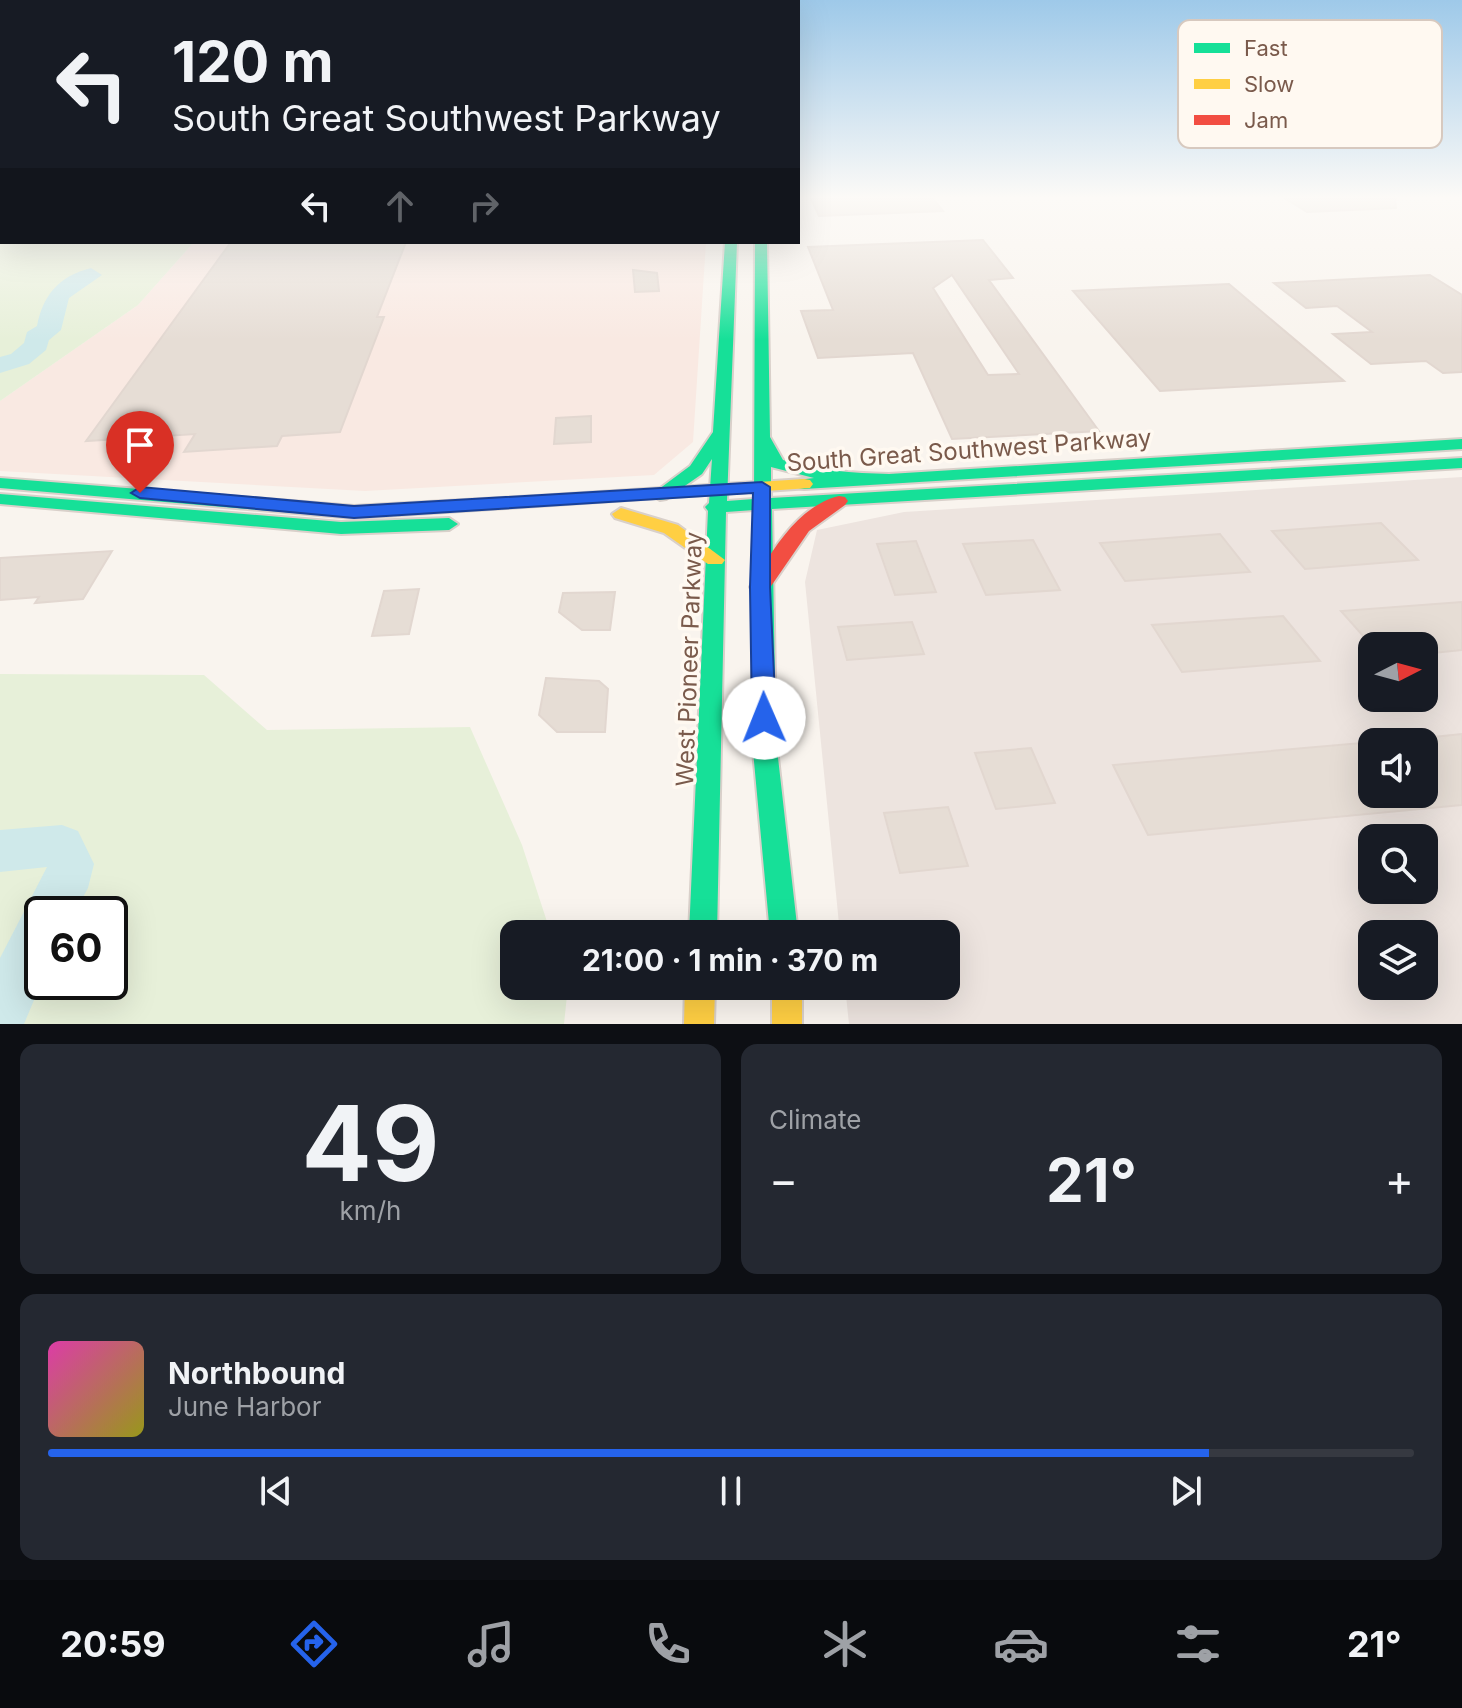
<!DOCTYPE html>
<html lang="en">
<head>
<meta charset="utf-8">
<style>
  :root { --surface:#171b24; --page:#242831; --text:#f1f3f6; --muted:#9ea1a6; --line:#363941; --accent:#2563eb }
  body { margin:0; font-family:Inter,sans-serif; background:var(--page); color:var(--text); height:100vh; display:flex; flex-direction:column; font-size:30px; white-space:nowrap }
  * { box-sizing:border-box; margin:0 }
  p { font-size:26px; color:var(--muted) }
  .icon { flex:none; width:44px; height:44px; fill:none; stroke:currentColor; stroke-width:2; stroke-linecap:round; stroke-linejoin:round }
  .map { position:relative; height:1024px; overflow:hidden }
  .drawer { display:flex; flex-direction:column; gap:20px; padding:20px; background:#0d0f14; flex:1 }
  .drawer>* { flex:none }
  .hud { position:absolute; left:0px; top:0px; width:800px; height:244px; box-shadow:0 8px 32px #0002; background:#171b24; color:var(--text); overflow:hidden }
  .needle { width:52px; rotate:84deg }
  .controls { position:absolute; left:1358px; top:632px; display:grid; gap:16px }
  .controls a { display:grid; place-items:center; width:80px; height:80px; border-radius:16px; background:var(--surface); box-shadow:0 8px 32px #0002; font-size:40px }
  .speed { position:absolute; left:24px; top:896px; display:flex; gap:16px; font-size:40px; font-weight:700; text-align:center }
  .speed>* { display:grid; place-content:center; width:104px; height:104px; border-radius:50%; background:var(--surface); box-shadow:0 8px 32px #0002; line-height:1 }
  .speed .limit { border:4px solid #111; border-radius:12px; background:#fff; color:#111 }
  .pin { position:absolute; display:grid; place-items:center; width:68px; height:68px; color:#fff; margin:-82px -34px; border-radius:50% 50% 50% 0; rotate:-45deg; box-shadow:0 0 8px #0007 }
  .pin .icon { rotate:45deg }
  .me { position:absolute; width:88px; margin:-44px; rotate:359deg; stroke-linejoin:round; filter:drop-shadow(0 0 6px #0008) }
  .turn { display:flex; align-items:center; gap:28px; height:168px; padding:0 40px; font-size:36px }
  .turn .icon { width:104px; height:104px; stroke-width:2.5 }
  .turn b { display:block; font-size:56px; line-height:68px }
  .lanes { display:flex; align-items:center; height:76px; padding:0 40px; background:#0003; justify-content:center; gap:40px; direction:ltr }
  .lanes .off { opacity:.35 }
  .big { font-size:60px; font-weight:700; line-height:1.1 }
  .drawer .tile { flex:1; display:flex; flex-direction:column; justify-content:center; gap:12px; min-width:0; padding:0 28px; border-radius:16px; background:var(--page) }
  .drawer .dial { align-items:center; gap:0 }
  .dial b { font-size:104px; line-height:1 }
  .song { display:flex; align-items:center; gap:24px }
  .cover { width:96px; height:96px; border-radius:12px; background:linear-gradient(135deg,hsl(320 70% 55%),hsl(60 70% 35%)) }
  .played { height:8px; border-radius:4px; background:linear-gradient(90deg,var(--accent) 85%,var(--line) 85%) }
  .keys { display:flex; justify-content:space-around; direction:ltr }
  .heat { display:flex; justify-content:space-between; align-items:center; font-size:44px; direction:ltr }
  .drawer .tiles { flex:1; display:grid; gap:20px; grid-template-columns:1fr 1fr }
  .tile:last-child { grid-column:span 2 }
  .trip { position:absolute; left:500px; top:920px; width:460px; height:80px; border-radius:16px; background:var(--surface); box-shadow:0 8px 32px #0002; font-weight:700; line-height:80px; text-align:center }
  .tabs { display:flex; height:128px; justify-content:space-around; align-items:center; background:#090b0e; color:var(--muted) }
  .tabs .icon { width:56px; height:56px }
  .tabs .selected { color:var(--accent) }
  .tabs b { font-size:36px; color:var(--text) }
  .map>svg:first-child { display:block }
  .commercial { fill:#f9e9e2 }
  .industrial { fill:#ede4df; fill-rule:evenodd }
  .green { fill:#e7f0d9; fill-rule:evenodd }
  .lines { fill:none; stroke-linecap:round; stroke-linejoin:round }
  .river { fill:#cfe9ea; fill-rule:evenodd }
  .building { fill:#e6ddd5; stroke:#e2d7d0; stroke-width:2; fill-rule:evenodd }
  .fast-casing { stroke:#d9d0ca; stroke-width:4 }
  .slow-casing { stroke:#d9d0ca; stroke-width:4 }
  .jam-casing { stroke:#d9d0ca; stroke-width:4 }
  .fast { fill:#16e098; fill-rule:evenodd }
  .slow { fill:#ffcf43; fill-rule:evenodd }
  .jam { fill:#f24e42; fill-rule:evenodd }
  .route { fill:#2563eb; stroke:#184099; stroke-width:2 }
  .labels { text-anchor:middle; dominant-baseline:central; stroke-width:7; stroke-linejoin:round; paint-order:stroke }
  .street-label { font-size:24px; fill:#7a5a4b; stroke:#fff9f1 }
  .key { fill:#fff9f1; stroke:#d7c9bf; stroke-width:2 }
  .key-label { font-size:22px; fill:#7a5a4b }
</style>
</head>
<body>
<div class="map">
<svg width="1462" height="1024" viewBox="0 0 1462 1024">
  <rect width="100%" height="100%" fill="#f9f4ee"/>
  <!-- commercial -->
  <path class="commercial" d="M194,242H706L693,442L654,475L365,491L0,471V401L138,305Z"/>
  <!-- industrial -->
  <path class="industrial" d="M1462,477V1024H849L845,986H946V934H840L805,582L817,530L904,512ZM1372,646H1424V698H1372ZM1372,742H1424V794H1372ZM1372,838H1424V890H1372ZM1372,934H1424V986H1372Z"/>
  <!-- green -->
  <g class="green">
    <path d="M0,202L2,242H194L138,305L0,401Z"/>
    <path d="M0,674L204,675L267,730L470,727L522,845L551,934H514V986H568L564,1024H0ZM42,914H110V982H42Z"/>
  </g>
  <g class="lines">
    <!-- river -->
    <g class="river">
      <path d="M91,268L102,275L69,298L61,330L49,340L46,350L29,364L0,373V357L11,354L24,343L27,332L37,326C43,295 59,276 91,268Z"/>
      <path d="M62,825L78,831L94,864L88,888L74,914H42V981L24,1024H0V958L47,867L0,872V830Z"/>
    </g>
  </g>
  <!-- building -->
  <g class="building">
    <path d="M810,197H932L943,211L819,216Z"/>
    <path d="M1283,197H1395L1396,208L1307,212Z"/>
    <path d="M983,240L1013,278L989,280L1099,431L952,439L913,353L818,358L801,311L833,310L808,247ZM952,275L1019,374L988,375L933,288Z"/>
    <path d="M231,242H406L377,317H384L340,432L282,436L277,446L184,452L195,434L86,441Z"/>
    <path d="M633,270L657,273L659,291L635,292Z"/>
    <path d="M1430,275L1462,295V372L1443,373L1426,361L1371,364L1333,334L1372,332L1337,306L1306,308L1274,283Z"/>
    <path d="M1229,284L1344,381L1160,391L1073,291Z"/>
    <path d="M591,416V442L554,444L556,418Z"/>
    <path d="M1381,523L1418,560L1305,569L1272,531Z"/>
    <path d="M1220,534L1250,572L1125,581L1100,543Z"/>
    <path d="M1033,540L1060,590L986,595L963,544Z"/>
    <path d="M916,541L936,592L895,595L877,544Z"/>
    <path d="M112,551L83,599L35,603L39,597L0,600V558Z"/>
    <path d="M419,589L409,634L372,636L384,591Z"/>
    <path d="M615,592L610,630H582L559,612L563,593Z"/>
    <path d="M1462,602V650L1424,654V646H1372L1341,611Z"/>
    <path d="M1283,616L1320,661L1182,672L1152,625Z"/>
    <path d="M912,622L924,654L847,660L838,627Z"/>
    <path d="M546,678L599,681L608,689L605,732H557L539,715Z"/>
    <path d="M1462,734V805L1148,835L1113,765L1372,742V794H1424V738Z"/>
    <path d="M1031,748L1055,803L996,809L975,753Z"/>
    <path d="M948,807L968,866L900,873L884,813Z"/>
  </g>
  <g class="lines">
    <!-- fast casing -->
    <g class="fast-casing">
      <g id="fast">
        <path d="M725,242H737L727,501L754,499L755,242H767L770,437L783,460C817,471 853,473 889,474L1462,439V449L804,489L798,488L795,484L798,480L814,478L771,467V498L1462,458V468L772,509L776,740L798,934H770L752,740L754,510L726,512L717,934H689L708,511L705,507L709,503L712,459L702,474L666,499L660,500L651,495L690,466L713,432Z"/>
        <path d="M0,478L354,506L537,496L546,501L537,506L354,518L0,488Z"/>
        <path d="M0,494L341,522L449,518L458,524L449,530L341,534L0,504Z"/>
      </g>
    </g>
    <!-- slow casing -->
    <g class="slow-casing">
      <g id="slow">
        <path d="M804,479L810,480L813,484L810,488L537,506L528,501L537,496Z"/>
        <path d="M621,508L678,525L725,560L722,564H708L664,533L615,518L612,514Z"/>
        <path d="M685,986H715L714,1024H684Z"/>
        <rect x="772" y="986" width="30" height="38"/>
      </g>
    </g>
    <!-- jam casing -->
    <g class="jam-casing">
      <path id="jam" d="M839,496L845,497L848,501L845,505L809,531L767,592H753L750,587C771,553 797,506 839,496Z"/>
    </g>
    <!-- fast -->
    <use href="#fast" class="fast"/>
    <!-- slow -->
    <use href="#slow" class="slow"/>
    <!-- jam -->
    <use href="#jam" class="jam"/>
  </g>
  <!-- sky -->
  <linearGradient id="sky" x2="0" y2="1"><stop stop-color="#9ec9e9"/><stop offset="0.58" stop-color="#fcfaf7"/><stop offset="1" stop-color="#fcfaf7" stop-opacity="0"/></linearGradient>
  <rect width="1462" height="340" fill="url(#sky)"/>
  <!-- route -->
  <path class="route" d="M762,482L770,487V587L776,718L772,724L764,727L756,724L752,718L750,587L753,493L354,518L140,498L131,493L140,487L354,506Z"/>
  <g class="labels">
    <!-- street labels -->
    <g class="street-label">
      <text transform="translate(969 450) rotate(-4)">South Great Southwest Parkway</text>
      <text transform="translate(689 659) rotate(-88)">West Pioneer Parkway</text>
    </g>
  </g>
  <!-- legend -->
  <rect x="1178" y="20" width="264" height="128" rx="12" class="key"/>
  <rect x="1194" y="43" width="36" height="10" fill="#16e098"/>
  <rect x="1194" y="79" width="36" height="10" fill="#ffcf43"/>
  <rect x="1194" y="115" width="36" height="10" fill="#f24e42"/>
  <g class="key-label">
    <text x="1244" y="56">Fast</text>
    <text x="1244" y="92">Slow</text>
    <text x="1244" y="128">Jam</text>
  </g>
</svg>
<div class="controls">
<a><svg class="needle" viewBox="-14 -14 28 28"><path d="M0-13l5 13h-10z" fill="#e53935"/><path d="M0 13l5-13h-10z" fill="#9ea1a6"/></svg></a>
<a><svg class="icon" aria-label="sound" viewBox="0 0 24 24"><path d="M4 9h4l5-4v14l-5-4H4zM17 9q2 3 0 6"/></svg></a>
<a><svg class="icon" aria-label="search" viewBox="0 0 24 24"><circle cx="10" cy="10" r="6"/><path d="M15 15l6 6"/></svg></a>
<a><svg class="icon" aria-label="layers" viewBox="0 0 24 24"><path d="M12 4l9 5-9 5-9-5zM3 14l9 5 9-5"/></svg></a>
</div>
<div class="speed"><div class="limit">60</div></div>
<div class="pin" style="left:140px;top:493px;background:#d93025"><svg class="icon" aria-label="arrive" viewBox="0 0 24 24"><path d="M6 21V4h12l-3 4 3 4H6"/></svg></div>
<svg class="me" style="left:764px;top:718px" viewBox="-20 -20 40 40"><circle r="19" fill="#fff"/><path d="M0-13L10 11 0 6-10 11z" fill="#2563eb"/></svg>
<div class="trip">21:00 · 1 min · 370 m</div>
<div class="hud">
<div class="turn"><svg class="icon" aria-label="left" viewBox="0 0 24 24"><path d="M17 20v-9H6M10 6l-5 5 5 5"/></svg><div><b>120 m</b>South Great Southwest Parkway</div></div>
<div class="lanes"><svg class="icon" aria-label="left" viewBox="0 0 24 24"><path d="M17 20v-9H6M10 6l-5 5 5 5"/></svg><svg class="icon off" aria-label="ahead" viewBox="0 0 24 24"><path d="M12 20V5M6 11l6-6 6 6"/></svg><svg class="icon off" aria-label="right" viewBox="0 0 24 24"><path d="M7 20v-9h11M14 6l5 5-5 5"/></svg></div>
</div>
</div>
<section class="drawer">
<div class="tiles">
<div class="tile dial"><b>49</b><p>km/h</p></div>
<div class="tile"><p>Climate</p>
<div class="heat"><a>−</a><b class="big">21°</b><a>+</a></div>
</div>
<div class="tile">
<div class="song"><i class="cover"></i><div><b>Northbound</b><p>June Harbor</p></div></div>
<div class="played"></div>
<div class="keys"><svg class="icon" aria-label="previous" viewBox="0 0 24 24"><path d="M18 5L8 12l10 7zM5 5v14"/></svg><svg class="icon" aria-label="pause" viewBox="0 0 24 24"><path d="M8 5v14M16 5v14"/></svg><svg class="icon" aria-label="next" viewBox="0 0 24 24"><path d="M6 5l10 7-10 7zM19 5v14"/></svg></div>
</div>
</div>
</section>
<nav class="tabs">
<b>20:59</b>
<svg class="icon selected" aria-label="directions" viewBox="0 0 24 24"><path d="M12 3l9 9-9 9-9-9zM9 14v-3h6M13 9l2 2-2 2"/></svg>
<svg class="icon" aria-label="music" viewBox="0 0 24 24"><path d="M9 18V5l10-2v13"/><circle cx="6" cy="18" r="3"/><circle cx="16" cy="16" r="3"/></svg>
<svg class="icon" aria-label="phone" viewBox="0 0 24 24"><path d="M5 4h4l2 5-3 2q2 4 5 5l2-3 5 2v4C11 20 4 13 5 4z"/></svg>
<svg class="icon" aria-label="climate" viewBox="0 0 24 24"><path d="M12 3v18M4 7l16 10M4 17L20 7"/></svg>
<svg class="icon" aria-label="car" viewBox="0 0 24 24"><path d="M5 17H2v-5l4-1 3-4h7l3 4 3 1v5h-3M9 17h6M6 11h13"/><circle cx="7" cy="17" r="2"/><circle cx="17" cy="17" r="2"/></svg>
<svg class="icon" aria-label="filters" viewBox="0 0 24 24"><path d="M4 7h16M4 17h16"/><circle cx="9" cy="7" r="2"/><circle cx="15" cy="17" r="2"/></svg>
<b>21°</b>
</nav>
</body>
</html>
